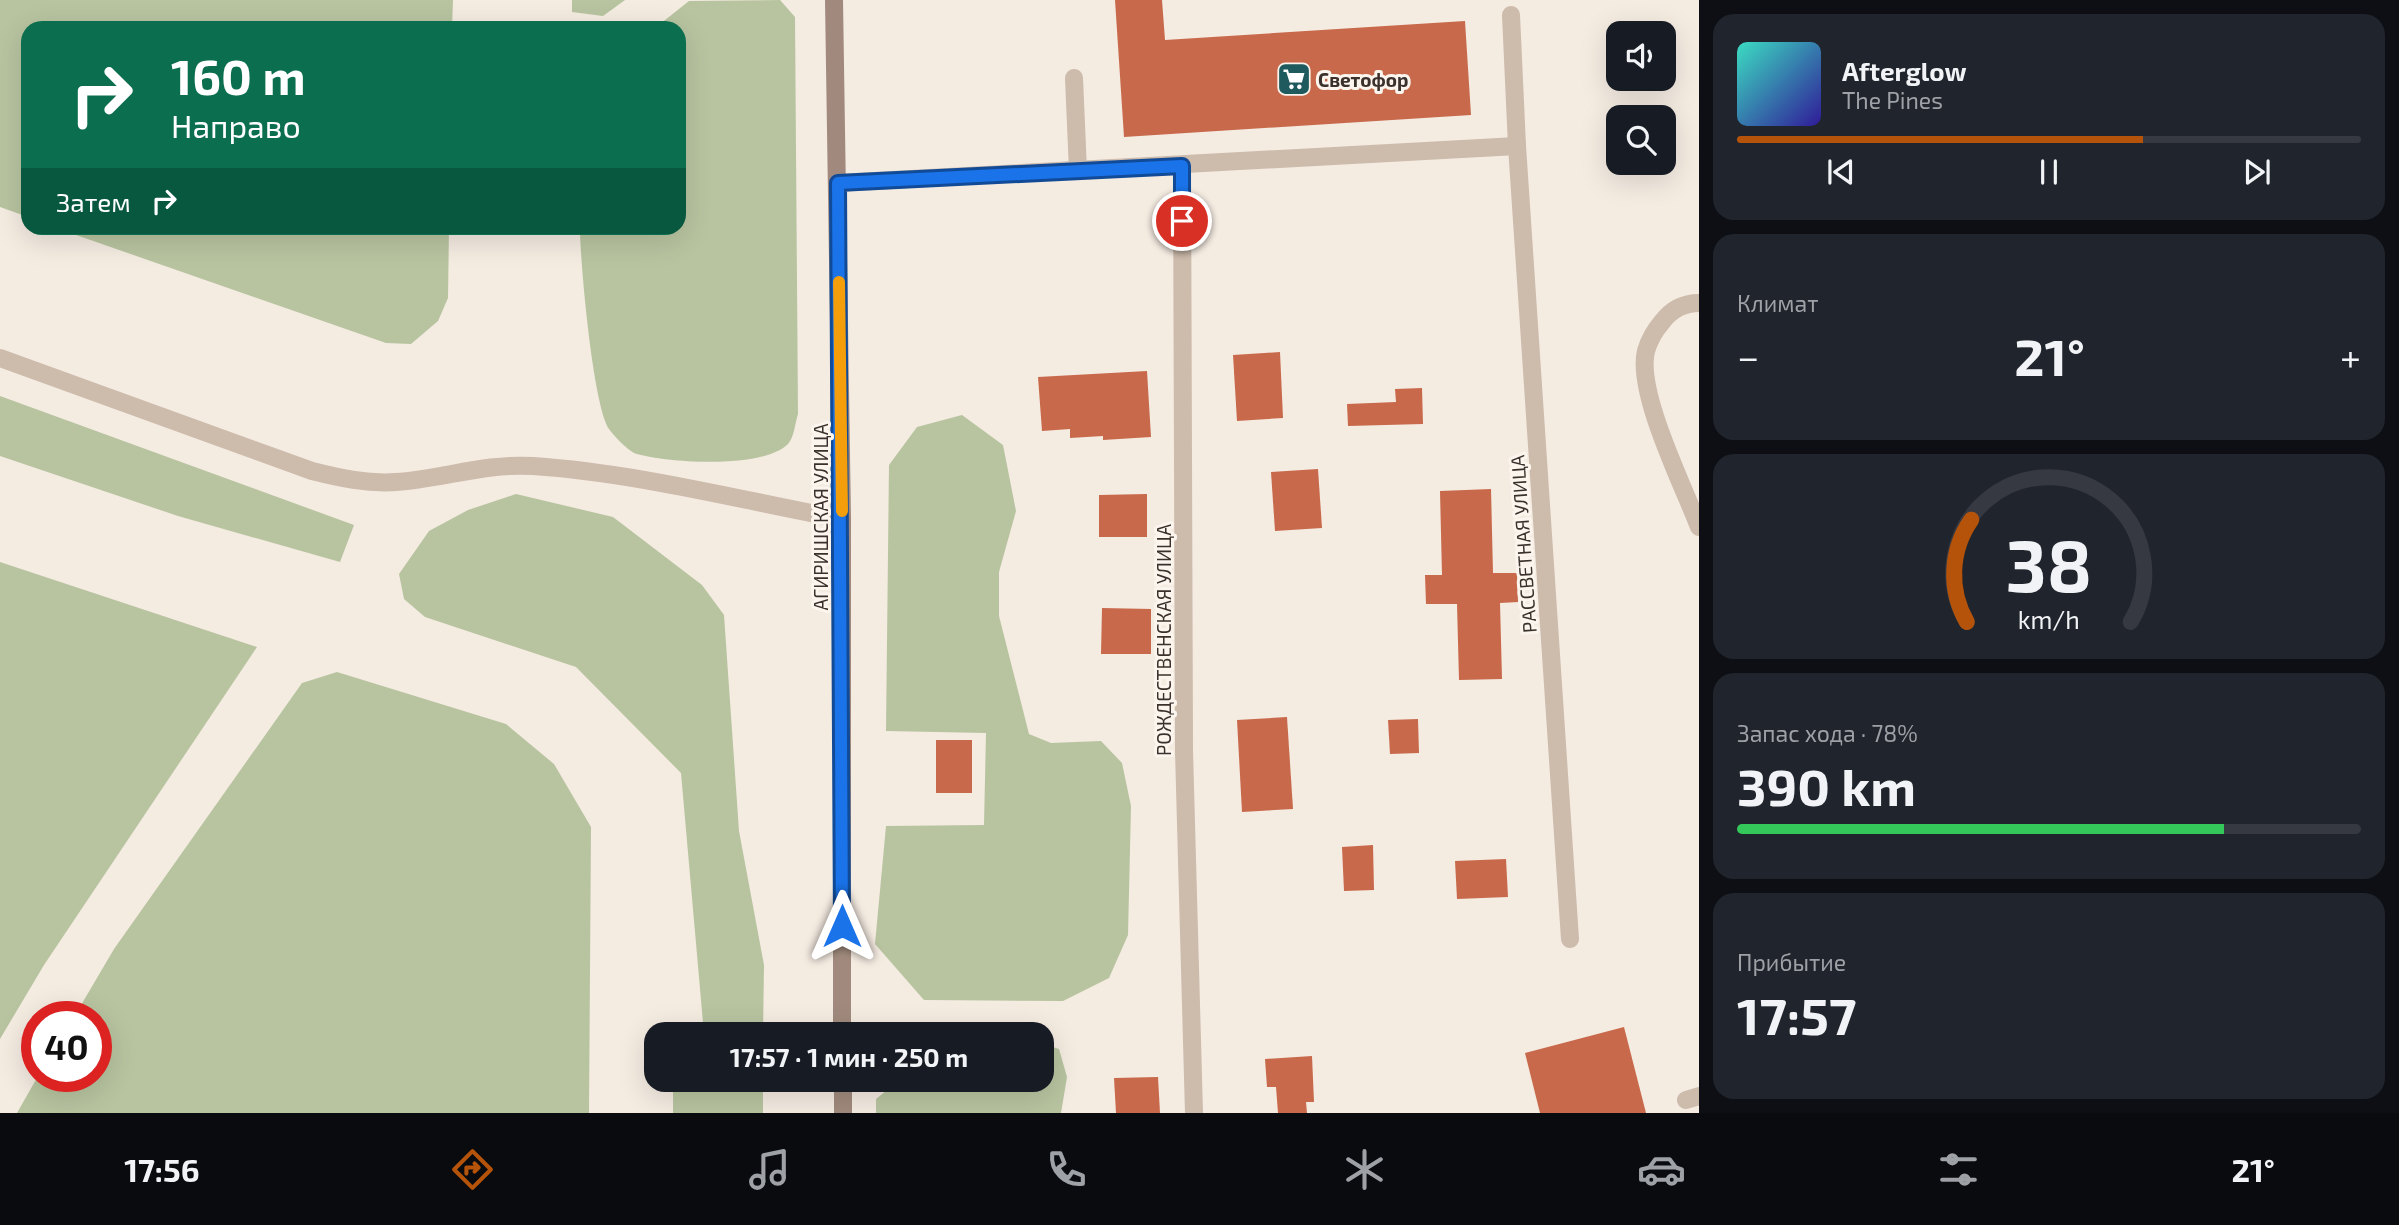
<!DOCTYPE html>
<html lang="ru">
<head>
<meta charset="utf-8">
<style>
  :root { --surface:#171b24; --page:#20242c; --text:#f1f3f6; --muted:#9ea1a6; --line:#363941; --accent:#b45309 }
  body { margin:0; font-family:"Exo 2",sans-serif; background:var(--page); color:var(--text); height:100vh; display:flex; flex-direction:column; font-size:26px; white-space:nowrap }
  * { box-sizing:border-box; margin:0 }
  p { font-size:23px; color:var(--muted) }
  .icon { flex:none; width:38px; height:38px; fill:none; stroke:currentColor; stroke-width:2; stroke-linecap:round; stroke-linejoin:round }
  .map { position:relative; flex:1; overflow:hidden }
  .side { display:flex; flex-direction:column; gap:14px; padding:14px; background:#0d0f14; width:700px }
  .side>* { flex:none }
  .top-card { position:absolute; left:21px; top:21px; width:665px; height:214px; border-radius:21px; box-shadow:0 7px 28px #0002; background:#0b6e4f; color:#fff; overflow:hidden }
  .controls { position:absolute; left:1606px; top:21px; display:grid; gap:14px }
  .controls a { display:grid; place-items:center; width:70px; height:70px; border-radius:14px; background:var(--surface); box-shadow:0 7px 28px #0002; font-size:35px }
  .speed { position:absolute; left:21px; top:1001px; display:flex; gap:14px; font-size:35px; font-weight:700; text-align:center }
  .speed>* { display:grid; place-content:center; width:91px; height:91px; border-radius:50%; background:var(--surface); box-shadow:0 7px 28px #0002; line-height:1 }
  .speed .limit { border:10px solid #d22; background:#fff; color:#111 }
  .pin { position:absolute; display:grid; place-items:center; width:60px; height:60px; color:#fff; margin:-30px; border:4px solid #fff; border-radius:50%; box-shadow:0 2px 7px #0007 }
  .me { position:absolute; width:77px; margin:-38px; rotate:0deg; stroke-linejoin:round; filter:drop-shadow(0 0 5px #0008) }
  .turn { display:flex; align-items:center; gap:24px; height:147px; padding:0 35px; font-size:32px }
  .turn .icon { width:91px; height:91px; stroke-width:2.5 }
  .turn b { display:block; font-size:49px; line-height:60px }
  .then { display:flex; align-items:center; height:66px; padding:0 35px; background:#0003; gap:14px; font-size:26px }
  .big { font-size:52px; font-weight:700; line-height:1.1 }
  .side .tile { flex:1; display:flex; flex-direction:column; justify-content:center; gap:10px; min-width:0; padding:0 24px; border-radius:21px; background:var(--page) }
  .side .dial { align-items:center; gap:0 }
  .dial svg { height:182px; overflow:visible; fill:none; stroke:var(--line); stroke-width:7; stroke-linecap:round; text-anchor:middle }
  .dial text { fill:var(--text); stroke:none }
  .song { display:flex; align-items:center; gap:21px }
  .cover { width:84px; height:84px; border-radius:10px; background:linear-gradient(135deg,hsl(170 70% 55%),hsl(250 70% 35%)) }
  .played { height:7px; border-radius:4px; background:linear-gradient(90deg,var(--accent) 65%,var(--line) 65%) }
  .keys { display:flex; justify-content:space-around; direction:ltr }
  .heat { display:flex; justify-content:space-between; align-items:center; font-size:38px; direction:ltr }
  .charge { height:10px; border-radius:5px; background:linear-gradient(90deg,#34c759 78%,var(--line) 0) }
  .trip { position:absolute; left:644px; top:1022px; width:410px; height:70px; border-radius:21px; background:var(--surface); box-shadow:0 7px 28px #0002; font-weight:700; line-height:70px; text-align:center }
  .tabs { display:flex; height:112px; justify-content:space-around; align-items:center; background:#090b0e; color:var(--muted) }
  .tabs .icon { width:49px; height:49px }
  .tabs .on { color:var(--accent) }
  .tabs b { font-size:32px; color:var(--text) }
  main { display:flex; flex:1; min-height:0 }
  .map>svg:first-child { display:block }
  .green { fill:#b8c4a0 }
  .building { fill:#c8694b }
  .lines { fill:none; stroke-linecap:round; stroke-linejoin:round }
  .lane { stroke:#cdbbac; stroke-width:18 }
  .street { stroke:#cdbbac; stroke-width:18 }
  .secondary { stroke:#a18a7d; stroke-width:18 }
  .route-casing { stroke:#114b97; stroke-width:18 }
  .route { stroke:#1a73e8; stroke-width:12 }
  .slow { stroke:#f59e0b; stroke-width:12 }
  .labels { text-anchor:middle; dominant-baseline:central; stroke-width:6; stroke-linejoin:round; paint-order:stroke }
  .poi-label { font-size:19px; font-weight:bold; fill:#3b302b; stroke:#fbf5ee; text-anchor:start }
  .street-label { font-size:19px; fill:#3b302b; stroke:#fbf5ee }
</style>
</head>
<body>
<main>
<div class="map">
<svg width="1699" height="1113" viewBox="0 0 1699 1113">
  <rect width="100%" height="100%" fill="#f4ebe1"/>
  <!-- green -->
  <g class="green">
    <path d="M0,0H453L452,28H28V217L0,207Z"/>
    <path d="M572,0H625L603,16L572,12Z"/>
    <path d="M780,0L795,17L798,414C795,423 794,438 788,444C763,469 669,463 637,454C629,452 614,436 609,429C593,405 580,261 580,228H679V28H655L689,1Z"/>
    <path d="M56,228H449L448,298L438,321L411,344L386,343Z"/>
    <path d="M0,396L354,525L340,562L178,516L0,456Z"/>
    <path d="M962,415L1003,445L1016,511L999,572V616L1029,734L1051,743L1101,741L1122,763L1131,806L1128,935L1109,978L1063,1001L924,1000L875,944L886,826L984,825L986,733L886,731L889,465L917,427Z"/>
    <path d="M516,494L613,517L702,585L724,615L739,831L764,965L763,1034H704L681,773L576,667L425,617L404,599L399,574L429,531L468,510Z"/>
    <path d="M0,562L257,647L44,965L0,1039Z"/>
    <path d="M337,672L506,724L554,764L591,827L589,1113H17L38,1076H96V1017H74L114,949L302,683Z"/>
    <path d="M1041,1043L1059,1049L1067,1077L1061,1113H876V1099L892,1086L974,1080H1041Z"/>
    <rect x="673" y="1080" width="90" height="33"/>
  </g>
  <!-- building -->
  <g class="building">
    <path d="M1115,0H1162L1165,40L1465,21L1471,115L1124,137Z"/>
    <path d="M1280,352L1283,418L1237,421L1233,355Z"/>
    <path d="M1147,371L1151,437L1103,440V436L1070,438V429L1042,431L1038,377Z"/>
    <path d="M1422,388L1423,424L1348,426L1347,404L1396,402L1395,389Z"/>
    <path d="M1318,469L1322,528L1275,531L1271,472Z"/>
    <path d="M1491,489L1493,573H1517L1518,602L1500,603L1502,679L1459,680L1457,604H1426L1425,575H1442L1440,491Z"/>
    <path d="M1147,494V537H1099V495Z"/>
    <path d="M1102,608L1151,609V654H1101Z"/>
    <path d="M1287,717L1293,809L1242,812L1237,720Z"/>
    <path d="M1418,719L1419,753L1390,754L1388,720Z"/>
    <rect x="936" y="740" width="36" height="53"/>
    <path d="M1373,845L1374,890L1344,891L1342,847Z"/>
    <path d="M1506,859L1508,897L1457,899L1455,861Z"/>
    <path d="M1624,1027L1646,1113H1540L1525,1053Z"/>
    <path d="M1312,1056L1314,1102H1306L1307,1113H1278L1276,1087H1267L1265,1059Z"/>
    <path d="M1158,1077L1160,1113H1116L1114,1078Z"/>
  </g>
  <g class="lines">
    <!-- lane -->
    <g class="lane">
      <path d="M1511,15L1517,146"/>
      <path d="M1074,78L1078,171"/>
      <path d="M1699,303C1684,303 1671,310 1662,322C1655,330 1649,341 1646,351C1636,392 1683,485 1699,527"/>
      <path d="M1686,1100L1699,1096"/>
    </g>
    <!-- street -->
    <g class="street">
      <path d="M1182,166L1184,751L1194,1113"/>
      <path d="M837,183L1517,146L1570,939"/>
      <path d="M0,358L312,471C340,478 367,484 396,482C443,479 484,463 533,466C637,473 740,500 842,519"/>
    </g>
    <!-- secondary -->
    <g class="secondary">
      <path d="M834,0L842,519V1034"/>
      <path d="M843,1080V1113"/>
    </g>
  </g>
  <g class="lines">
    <!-- route casing -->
    <g class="route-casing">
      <path id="route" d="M842,926L838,183L1182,166V221"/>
    </g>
    <!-- route -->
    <use href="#route" class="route"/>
    <!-- slow -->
    <path class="slow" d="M839,282L842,511"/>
  </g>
  <!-- icons -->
  <defs>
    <g id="supermarket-square" transform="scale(1.75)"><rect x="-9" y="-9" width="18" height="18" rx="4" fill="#1f5a5e" stroke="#fbf5ee"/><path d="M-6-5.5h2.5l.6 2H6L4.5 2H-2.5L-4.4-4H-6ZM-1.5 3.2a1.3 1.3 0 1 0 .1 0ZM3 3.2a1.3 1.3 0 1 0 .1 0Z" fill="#fff"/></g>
  </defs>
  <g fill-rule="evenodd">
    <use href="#supermarket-square" x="1294" y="79"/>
  </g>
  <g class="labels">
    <!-- poi labels -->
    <g class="poi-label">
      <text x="1318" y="79">Светофор</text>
    </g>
    <!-- street labels -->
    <g class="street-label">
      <text transform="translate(820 517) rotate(-90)">АГИРИШСКАЯ УЛИЦА</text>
      <text transform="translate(1523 544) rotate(-94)">РАССВЕТНАЯ УЛИЦА</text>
      <text transform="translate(1163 640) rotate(-90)">РОЖДЕСТВЕНСКАЯ УЛИЦА</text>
    </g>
  </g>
</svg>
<div class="controls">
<a><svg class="icon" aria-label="sound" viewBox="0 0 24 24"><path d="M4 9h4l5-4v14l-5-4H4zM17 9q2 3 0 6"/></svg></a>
<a><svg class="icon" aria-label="search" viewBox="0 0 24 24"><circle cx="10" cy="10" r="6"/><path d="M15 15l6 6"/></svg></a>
</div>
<div class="speed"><div class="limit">40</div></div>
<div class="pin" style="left:1182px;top:221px;background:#d93025"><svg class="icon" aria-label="arrive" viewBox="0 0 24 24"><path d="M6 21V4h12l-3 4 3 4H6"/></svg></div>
<svg class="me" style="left:842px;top:926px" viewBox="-20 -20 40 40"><path d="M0-17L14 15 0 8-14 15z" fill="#1a73e8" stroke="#fff" stroke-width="4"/></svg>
<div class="trip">17:57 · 1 мин · 250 m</div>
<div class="top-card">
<div class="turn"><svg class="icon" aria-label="right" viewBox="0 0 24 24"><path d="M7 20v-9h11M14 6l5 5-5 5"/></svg><div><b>160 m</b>Направо</div></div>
<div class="then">Затем<svg class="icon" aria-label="right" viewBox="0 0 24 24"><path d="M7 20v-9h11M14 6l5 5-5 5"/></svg></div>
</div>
</div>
<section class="side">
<div class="tile">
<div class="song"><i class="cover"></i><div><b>Afterglow</b><p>The Pines</p></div></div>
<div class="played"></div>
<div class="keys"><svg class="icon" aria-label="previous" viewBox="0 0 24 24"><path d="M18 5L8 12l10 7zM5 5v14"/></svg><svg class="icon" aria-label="pause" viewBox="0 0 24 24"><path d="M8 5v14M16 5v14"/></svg><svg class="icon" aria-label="next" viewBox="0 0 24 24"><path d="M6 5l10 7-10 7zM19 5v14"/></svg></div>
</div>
<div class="tile"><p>Климат</p>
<div class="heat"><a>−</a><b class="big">21°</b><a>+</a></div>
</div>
<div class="tile dial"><svg viewBox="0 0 100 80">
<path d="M14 69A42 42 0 1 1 86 69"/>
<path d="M14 69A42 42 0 0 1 16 24" stroke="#b45309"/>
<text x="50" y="56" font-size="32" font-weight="700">38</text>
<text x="50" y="72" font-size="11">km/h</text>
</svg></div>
<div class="tile"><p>Запас хода · 78%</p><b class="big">390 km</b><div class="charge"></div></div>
<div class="tile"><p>Прибытие</p><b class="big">17:57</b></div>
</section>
</main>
<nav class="tabs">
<b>17:56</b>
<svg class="icon on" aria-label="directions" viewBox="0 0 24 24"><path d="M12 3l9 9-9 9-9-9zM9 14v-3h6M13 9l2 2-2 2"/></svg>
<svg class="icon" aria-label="music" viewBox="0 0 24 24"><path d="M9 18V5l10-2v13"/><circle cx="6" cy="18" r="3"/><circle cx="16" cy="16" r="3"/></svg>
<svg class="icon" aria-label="phone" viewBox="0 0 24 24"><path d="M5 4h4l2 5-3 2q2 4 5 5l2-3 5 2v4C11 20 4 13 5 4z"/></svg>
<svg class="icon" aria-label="climate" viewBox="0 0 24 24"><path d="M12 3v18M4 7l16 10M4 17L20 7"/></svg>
<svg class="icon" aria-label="car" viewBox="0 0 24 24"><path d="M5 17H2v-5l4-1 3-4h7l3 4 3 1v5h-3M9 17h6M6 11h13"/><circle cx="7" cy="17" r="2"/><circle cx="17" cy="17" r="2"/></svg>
<svg class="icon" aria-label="filters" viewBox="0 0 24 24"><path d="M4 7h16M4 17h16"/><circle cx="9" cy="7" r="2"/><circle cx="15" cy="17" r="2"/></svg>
<b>21°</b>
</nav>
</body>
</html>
